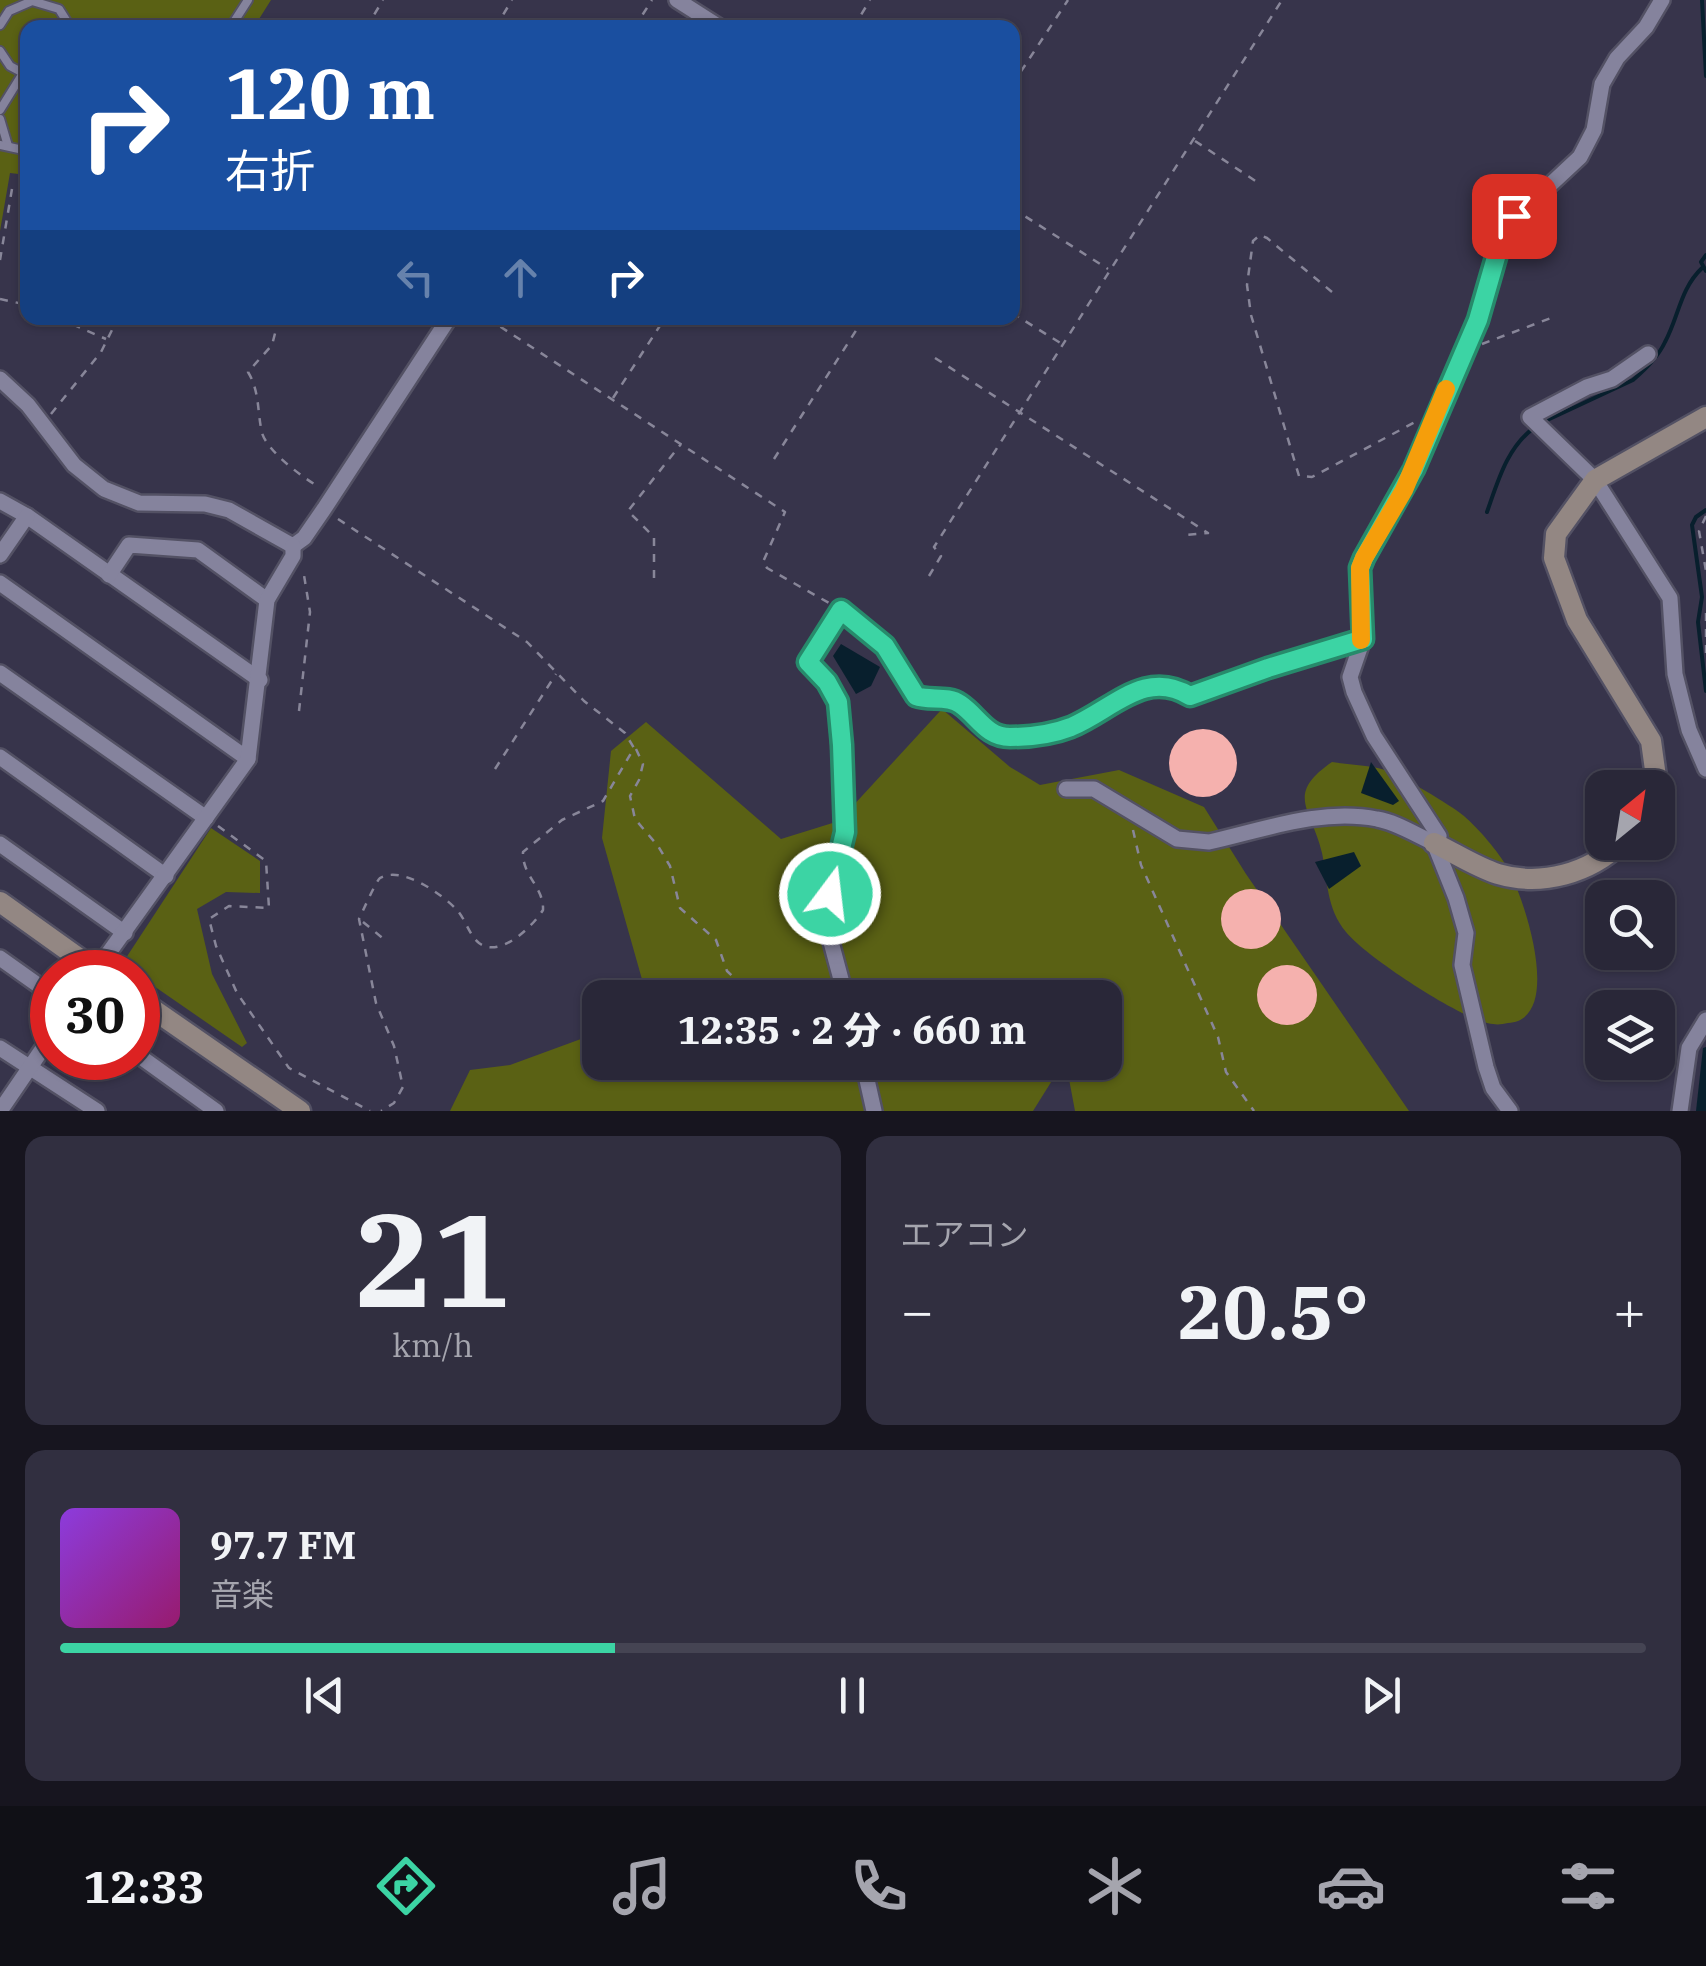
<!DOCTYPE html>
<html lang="ja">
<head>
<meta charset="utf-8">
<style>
  :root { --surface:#292738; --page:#312f40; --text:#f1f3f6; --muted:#a5a5ae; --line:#454453; --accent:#3cd4a4 }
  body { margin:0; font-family:"IBM Plex Serif","Noto Sans JP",serif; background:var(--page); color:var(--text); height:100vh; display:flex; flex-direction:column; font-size:38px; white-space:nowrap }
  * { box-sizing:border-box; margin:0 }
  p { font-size:32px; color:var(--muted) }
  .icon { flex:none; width:55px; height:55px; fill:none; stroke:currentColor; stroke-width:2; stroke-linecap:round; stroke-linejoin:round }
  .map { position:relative; height:1111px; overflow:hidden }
  .panel { display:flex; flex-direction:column; gap:25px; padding:25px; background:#17151f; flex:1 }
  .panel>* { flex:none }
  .banner { position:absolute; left:20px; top:20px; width:1000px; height:305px; border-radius:20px; box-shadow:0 2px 8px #0004,0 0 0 2px var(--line); background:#1a4fa0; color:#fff; overflow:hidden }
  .needle { width:65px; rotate:30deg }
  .fabs { position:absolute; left:1585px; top:770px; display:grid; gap:20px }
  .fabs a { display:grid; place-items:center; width:90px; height:90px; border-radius:20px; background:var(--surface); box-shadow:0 2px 8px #0004,0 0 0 2px var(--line); font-size:50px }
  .speed { position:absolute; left:30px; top:950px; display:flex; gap:20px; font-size:50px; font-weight:700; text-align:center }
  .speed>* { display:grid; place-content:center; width:130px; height:130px; border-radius:50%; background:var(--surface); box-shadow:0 2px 8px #0004,0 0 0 2px var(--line); line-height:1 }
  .speed .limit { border:15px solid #d22; background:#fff; color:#111 }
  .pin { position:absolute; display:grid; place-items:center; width:85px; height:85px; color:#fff; margin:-42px; border-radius:20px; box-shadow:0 5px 15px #0006 }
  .me { position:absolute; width:110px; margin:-55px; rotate:15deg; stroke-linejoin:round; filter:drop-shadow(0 0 8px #0008) }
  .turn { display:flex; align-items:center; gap:35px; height:210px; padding:0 40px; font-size:45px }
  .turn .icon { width:130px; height:130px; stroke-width:2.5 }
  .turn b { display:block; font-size:70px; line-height:85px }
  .lanes { display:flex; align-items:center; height:95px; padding:0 40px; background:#0003; justify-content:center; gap:50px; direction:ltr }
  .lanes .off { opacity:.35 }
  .big { font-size:75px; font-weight:800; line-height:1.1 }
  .panel .card { flex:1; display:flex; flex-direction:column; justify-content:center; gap:15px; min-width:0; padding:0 35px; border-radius:20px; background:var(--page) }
  .panel .dial { align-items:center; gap:0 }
  .dial b { font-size:130px; line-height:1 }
  .song { display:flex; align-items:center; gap:30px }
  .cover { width:120px; height:120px; border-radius:15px; background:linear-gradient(135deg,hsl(270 70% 55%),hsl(320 70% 35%)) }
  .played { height:10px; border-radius:5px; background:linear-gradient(90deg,var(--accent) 35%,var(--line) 35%) }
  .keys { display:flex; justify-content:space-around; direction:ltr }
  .heat { display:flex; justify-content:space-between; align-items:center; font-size:55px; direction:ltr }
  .panel .tiles { flex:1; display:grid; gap:25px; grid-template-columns:1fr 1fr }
  .card:last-child { grid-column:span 2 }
  .trip { position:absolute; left:582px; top:980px; width:540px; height:100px; border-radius:20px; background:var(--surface); box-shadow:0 2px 8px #0004,0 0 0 2px var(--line); font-weight:800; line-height:100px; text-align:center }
  .tabs { display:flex; height:160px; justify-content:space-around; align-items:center; background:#101016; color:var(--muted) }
  .tabs .icon { width:70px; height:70px }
  .tabs .current { color:var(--accent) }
  .tabs b { font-size:45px; color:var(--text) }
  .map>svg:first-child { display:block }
  .green { fill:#5a6114 }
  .water { fill:#081f2d }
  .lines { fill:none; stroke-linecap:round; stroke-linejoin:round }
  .stream { stroke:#081f2d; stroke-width:4 }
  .building { fill:#f5b1ae }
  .lane-casing { stroke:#535164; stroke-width:12 }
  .street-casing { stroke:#535164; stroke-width:20 }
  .secondary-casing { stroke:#535164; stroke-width:25 }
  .path { stroke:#888699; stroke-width:2.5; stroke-dasharray:8 8; stroke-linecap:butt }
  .lane { stroke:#85839d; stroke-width:8 }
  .street { stroke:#85839d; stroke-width:15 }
  .secondary { stroke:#938783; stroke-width:20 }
  .route-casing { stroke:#278a6b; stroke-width:25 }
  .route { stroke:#3cd4a4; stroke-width:18 }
  .slow { stroke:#f59e0b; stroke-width:18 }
</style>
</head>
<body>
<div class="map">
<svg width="1706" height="1111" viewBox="0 0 1706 1111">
  <rect width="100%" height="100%" fill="#37344b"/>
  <!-- green -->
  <g class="green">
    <path d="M0,0H271L254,27L28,28L27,175L10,173L0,231Z"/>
    <path d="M942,709L1010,767L1040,785L1119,770L1204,807L1246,874L1409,1111H1075L1066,1063L1105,1062V998L647,997L602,838L611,751L646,722L781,839L839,821Z"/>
    <path d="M1332,762C1349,765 1369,765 1385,770C1400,775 1451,805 1464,816C1478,828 1499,852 1508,869C1524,897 1565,1020 1508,1023C1503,1024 1498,1025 1493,1024C1463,1021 1365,956 1346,932C1326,908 1328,881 1322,853C1312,809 1284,795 1332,762Z"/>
    <path d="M211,828L260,861V893L226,892L197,909L212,974L247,1043L242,1047L122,964Z"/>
    <path d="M600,1032V1062L1063,1063L1033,1111H450L470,1070L510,1065Z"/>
  </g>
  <!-- water -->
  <g class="water">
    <path d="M841,644L880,667L871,686L856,694L833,656Z"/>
    <path d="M1371,762L1399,801L1393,805L1361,793Z"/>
    <path d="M1354,852L1361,866L1329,889L1315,862Z"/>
    <path d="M1706,1047V1111H1696L1703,1048Z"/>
  </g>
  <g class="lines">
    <!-- stream -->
    <g class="stream">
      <path d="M1702,0L1706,76"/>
      <path d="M1706,255L1701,262L1706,271"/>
      <path d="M1543,422L1633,380C1646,369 1658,357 1665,342C1679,316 1680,289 1702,268"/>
      <path d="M1706,510L1696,517L1692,525L1702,597L1698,622L1706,691"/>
      <path d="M1487,512C1498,481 1507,447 1535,427"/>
    </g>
  </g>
  <!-- building -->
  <g class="building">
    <circle cx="1203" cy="763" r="34"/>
    <circle cx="1251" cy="919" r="30"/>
    <circle cx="1287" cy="995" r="30"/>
  </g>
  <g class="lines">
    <!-- lane casing -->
    <g class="lane-casing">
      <g id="lane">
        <path d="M0,25L9,11L32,1L59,9L71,28"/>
        <path d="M230,28L248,0"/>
        <path d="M0,51L10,66L23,73"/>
        <path d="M0,110L23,73"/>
        <path d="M0,119L8,146"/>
        <path d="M0,145L28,151"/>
      </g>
    </g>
    <!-- street casing -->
    <g class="street-casing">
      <g id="street">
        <path d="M677,0L721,28"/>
        <path d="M1648,354L1612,379L1587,387L1530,417L1595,480L1670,598L1675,674L1689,730L1706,769"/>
        <path d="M0,379L28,405L74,465L104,489L139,503L205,504L229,510L293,546L304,538L324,509L449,318"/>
        <path d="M0,501L27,516L260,680"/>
        <path d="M0,555L27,516"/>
        <path d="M109,575L129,545L198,550L267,600"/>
        <path d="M0,583L248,759"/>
        <path d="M0,673L206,818"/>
        <path d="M0,757L166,876"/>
        <path d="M1066,789H1094L1177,839L1209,842C1263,830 1321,808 1377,819C1396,822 1416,835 1434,843"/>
        <path d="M0,844L125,933"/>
        <path d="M0,958L52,995"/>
        <path d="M95,972L248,759L267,600L293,556V546"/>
        <path d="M846,998L827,927L830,894L845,832L837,702L827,681L809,662L841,609L885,645L915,696C929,701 948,695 960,704C978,716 986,737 1010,737C1030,737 1053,734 1071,727C1113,710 1144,668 1190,695L1363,639"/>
        <path d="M0,1048L97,1111"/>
        <path d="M138,1055L216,1111"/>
        <path d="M863,1062L874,1111"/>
        <path d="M0,1111L52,1035"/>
        <path d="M1510,1111L1493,1088L1486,1067L1462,965L1466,933L1456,898L1434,843L1439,836L1374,736L1354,692L1350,677L1363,639L1361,568L1415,469L1477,319L1505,227L1580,157L1594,130L1602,84L1617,58L1646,27L1662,0"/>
        <path d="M1680,1111L1689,1048L1706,1020"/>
      </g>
    </g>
    <!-- secondary casing -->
    <g class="secondary-casing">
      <g id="secondary">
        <path d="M1653,788L1656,777L1651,741L1577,620L1554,558L1556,534L1595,480L1706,417"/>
        <path d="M1434,843C1455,853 1476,867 1498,874C1542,887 1590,873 1622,842"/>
        <path d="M0,902L98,972"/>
        <path d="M138,999L300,1111"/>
      </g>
    </g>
    <!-- path -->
    <g class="path">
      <path d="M366,28L383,0"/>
      <path d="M495,28L512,0"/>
      <path d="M634,28L652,0"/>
      <path d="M853,28L870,0"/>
      <path d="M1012,85L1068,0"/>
      <path d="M1195,141L1257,182"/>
      <path d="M1012,208L1108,269"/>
      <path d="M0,260L13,183"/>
      <path d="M1332,292L1267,238L1260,235L1253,241L1247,285L1251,315L1299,476L1312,477L1419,420"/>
      <path d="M0,299L28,305"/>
      <path d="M1012,313L1062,344"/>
      <path d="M58,318L106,339"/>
      <path d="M279,318L272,345L248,372C260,392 257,411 262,433C268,452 302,477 319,487"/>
      <path d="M487,318L785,512L763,562L767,568L829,603"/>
      <path d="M847,318L857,327"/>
      <path d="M1482,344L1551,318"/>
      <path d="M935,358L1208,533L1186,535"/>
      <path d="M613,398L665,318"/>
      <path d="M51,414L101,352L118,318"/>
      <path d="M774,459L864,318"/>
      <path d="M1706,516L1699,531L1706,571"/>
      <path d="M338,519L527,642L584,701L625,733L634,748L603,801L562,820L523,852C522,876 544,887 543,910C533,926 500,959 479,943C469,935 466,920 457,910C443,895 402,865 380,878C376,881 363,911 359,919L376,1003L394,1046L403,1087L394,1103L381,1111"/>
      <path d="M929,576L941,556L934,547L1282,0"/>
      <path d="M654,578V537L628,511L681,444"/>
      <path d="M1706,613V659"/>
      <path d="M299,711L310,612L303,569"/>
      <path d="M636,749L643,764L639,780L630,796L635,819L658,846L670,866L680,908L716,940L727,971L755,998"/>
      <path d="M495,769L556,674"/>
      <path d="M218,826L266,861L269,908L229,906L209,919L216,946L237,993L289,1068L370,1111"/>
      <path d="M1133,830L1141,865L1218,1037L1226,1072L1254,1111"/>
      <path d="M363,922L385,940"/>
    </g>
    <!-- lane -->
    <use href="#lane" class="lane"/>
    <!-- street -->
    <use href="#street" class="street"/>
    <!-- secondary -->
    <use href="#secondary" class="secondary"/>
  </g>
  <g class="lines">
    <!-- route casing -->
    <g class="route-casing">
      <path id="route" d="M830,894L845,832L842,745L838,702L827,682L808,662L841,610L885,646L916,696C929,701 948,695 960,704C978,716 986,737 1010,737C1030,737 1053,734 1071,727C1112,710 1145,668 1190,696L1268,668L1363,639L1360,568L1364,558L1414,469L1478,320L1505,226L1514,216"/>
    </g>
    <!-- route -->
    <use href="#route" class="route"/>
    <!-- slow -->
    <path class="slow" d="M1361,640L1360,568L1364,558L1404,490L1446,389"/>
  </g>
</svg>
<div class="fabs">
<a><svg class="needle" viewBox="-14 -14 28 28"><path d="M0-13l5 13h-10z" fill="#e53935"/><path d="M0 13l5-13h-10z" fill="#a5a5ae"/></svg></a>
<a><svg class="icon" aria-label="search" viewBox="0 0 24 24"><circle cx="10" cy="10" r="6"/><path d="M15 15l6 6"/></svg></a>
<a><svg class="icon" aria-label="layers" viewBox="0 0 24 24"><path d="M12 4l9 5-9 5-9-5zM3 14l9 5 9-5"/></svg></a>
</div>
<div class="speed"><div class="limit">30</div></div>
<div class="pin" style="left:1514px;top:216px;background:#d93025"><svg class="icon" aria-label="arrive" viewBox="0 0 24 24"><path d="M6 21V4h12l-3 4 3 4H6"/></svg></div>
<svg class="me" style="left:830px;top:894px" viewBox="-20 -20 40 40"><circle r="17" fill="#3cd4a4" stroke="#fff" stroke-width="3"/><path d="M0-11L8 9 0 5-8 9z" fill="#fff"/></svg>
<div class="trip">12:35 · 2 分 · 660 m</div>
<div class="banner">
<div class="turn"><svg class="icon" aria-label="right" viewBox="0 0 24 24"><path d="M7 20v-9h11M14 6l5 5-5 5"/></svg><div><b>120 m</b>右折</div></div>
<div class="lanes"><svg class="icon off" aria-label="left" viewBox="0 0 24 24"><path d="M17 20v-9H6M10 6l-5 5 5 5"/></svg><svg class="icon off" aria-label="ahead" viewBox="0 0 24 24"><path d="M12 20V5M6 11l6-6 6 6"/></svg><svg class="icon" aria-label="right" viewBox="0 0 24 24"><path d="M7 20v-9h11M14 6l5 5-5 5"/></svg></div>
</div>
</div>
<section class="panel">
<div class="tiles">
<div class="card dial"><b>21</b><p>km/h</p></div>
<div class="card"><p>エアコン</p>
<div class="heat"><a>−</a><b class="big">20.5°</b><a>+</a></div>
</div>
<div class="card">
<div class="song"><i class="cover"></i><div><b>97.7 FM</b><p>音楽</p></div></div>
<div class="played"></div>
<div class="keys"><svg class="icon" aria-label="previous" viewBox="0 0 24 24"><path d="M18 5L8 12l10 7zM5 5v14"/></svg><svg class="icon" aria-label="pause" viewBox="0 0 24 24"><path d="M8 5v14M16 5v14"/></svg><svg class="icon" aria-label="next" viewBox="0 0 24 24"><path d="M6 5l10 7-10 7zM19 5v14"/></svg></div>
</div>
</div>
</section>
<nav class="tabs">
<b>12:33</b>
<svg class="icon current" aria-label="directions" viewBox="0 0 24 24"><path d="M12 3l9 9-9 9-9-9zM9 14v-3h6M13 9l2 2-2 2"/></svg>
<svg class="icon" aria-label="music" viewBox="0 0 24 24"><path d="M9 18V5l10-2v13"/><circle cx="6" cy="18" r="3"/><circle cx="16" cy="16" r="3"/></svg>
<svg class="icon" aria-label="phone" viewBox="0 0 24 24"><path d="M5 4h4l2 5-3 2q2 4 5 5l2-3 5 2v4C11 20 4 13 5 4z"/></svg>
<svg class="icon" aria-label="climate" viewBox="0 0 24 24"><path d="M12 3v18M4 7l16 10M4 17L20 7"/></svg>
<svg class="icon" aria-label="car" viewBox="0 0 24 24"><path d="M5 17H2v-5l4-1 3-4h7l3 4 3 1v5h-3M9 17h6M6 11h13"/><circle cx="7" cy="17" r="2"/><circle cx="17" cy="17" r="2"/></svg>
<svg class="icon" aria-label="filters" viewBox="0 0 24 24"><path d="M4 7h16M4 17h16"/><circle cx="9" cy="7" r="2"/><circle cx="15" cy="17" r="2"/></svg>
</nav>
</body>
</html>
